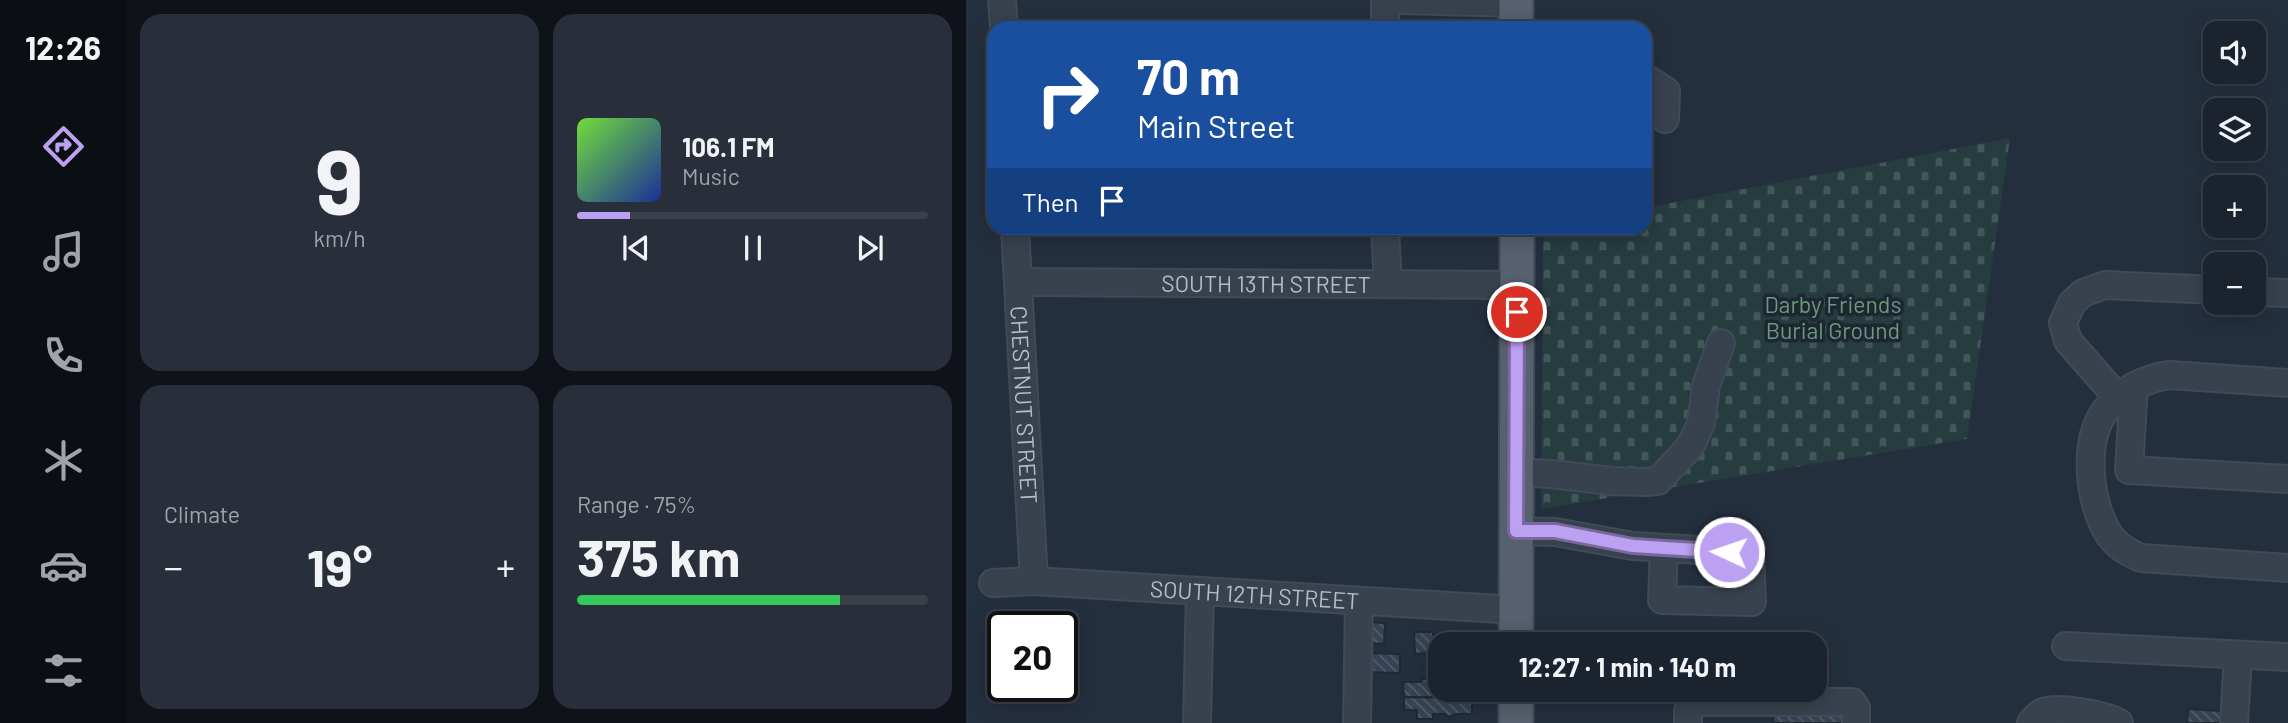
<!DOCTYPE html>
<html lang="en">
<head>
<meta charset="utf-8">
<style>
  :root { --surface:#1b232e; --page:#282f3a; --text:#f1f3f6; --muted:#a0a4aa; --line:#39404a; --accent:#bca0f2 }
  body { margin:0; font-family:Barlow,sans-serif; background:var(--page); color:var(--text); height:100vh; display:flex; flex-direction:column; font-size:26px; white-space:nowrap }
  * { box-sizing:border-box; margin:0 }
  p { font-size:23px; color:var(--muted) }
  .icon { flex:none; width:38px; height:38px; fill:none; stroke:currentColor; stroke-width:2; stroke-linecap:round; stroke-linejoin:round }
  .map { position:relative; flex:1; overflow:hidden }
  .drawer { display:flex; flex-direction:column; gap:14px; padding:14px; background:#0f1319; width:840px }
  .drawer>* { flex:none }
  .hud { position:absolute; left:21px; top:21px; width:665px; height:214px; border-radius:21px; box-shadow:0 4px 18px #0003,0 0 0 2px var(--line); background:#1a4fa0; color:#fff; overflow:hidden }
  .tools { position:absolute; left:1237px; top:21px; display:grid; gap:14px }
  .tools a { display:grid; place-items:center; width:63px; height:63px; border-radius:14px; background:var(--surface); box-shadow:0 4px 18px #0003,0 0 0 2px var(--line); font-size:35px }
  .speed { position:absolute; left:21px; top:611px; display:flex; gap:14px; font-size:35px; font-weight:700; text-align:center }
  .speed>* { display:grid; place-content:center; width:91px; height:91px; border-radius:50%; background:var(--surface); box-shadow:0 4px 18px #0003,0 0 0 2px var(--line); line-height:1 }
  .speed .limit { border:4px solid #111; border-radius:10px; background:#fff; color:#111 }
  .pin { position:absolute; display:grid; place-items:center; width:60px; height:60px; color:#fff; margin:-30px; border:4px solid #fff; border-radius:50%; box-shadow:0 2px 7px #0007 }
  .me { position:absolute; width:77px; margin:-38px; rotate:273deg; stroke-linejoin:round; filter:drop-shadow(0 0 5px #0008) }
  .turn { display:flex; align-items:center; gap:24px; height:147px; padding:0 35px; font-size:32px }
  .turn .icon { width:91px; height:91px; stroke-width:2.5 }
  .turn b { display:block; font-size:49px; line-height:60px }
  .then { display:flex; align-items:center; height:66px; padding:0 35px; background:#0003; gap:14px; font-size:26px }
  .big { font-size:52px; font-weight:700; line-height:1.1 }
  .drawer .card { flex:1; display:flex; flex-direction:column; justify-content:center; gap:10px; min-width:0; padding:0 24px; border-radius:21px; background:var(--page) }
  .drawer .dial { align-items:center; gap:0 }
  .dial b { font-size:91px; line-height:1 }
  .song { display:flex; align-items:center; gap:21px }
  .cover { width:84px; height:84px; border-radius:10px; background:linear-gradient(135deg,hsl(100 70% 55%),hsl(230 70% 35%)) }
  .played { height:7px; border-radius:4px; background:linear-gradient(90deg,var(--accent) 15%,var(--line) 15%) }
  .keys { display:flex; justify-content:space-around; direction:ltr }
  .heat { display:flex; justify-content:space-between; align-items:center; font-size:38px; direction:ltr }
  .charge { height:10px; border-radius:5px; background:linear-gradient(90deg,#34c759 75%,var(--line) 0) }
  .drawer .tiles { flex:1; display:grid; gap:14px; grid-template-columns:repeat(2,1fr) }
  .trip { position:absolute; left:462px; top:632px; width:399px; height:70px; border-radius:21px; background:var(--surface); box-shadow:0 4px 18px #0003,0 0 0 2px var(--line); font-weight:700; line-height:70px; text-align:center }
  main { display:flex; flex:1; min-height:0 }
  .tab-bar { display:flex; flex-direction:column; width:126px; justify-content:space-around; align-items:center; background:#0b0e12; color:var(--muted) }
  .tab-bar .icon { width:49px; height:49px }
  .tab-bar .current { color:var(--accent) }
  .tab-bar b { font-size:32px; color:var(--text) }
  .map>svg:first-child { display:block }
  .cemetery { fill:url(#cemetery-stones) }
  .building { fill:url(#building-back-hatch); stroke:#1f2835; stroke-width:2 }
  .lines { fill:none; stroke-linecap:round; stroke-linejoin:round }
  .minor-casing { stroke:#414a57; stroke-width:30 }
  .major-casing { stroke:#414a57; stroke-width:37 }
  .minor { stroke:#38414e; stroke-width:26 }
  .major { stroke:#56606e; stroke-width:33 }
  .route-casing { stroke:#7a689d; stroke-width:18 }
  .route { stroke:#bca0f2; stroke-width:12 }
  .labels { text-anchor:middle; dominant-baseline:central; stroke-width:7; stroke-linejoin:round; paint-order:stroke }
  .street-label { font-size:23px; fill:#b4bcc9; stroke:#1d2633 }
  .park-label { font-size:23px; fill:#6b9a76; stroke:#1d2633 }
</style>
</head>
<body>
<main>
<nav class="tab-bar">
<b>12:26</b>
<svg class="icon current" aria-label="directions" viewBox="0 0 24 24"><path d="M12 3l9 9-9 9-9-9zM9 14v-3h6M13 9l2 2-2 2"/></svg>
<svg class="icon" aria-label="music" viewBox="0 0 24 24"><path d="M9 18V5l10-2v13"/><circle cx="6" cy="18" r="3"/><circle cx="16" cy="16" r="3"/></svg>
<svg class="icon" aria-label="phone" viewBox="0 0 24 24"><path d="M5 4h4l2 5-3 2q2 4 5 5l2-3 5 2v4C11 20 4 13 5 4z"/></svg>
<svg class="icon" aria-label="climate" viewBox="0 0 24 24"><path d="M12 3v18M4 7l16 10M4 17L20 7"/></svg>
<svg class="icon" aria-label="car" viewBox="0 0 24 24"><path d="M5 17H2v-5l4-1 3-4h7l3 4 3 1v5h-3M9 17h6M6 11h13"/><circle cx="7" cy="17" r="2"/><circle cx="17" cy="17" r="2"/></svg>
<svg class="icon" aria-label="filters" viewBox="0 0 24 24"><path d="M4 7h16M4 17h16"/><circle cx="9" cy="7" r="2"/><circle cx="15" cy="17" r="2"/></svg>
</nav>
<section class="drawer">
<div class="tiles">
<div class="card dial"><b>9</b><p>km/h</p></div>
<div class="card">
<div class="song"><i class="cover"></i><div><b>106.1 FM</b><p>Music</p></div></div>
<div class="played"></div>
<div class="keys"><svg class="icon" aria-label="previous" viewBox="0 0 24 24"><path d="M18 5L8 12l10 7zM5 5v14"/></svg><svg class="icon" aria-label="pause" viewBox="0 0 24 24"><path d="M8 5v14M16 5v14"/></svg><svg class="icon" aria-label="next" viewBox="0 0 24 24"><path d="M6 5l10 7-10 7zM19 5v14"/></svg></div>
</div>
<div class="card"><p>Climate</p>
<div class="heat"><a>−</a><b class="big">19°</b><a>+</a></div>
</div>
<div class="card"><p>Range · 75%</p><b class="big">375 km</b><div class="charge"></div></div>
</div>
</section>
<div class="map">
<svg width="1322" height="723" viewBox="0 0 1322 723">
  <defs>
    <pattern id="cemetery-stones" width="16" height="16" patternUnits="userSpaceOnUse" patternTransform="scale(1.75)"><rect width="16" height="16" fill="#263c3f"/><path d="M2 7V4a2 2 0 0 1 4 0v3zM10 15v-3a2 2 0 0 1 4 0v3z" fill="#435659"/></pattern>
    <pattern id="building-back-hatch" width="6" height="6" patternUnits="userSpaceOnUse" patternTransform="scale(1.75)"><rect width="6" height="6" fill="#364354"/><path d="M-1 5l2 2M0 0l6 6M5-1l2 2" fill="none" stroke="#515c6b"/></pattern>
  </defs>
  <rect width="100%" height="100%" fill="#242f3e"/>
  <!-- cemetery -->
  <path class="cemetery" d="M1044,138L1001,439L575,509L577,228H679V208Z"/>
  <!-- building -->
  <g class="building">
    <path d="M397,622L419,623L418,644L396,643Z"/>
    <path d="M448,632H467V635H506V632H513V644H474V652L449,654Z"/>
    <rect x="467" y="652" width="7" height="18"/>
    <path d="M395,653L434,654V673L395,672Z"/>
    <path d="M455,679H468V682H474V690H506V698L438,697L437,682H455Z"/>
    <path d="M438,697L506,698V714H491L482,717L479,714H467V719H451V710H438Z"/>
    <path d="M807,705L881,707V723H807Z"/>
    <path d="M1222,709L1255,711L1254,723H1221Z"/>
  </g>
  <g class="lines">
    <!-- minor casing -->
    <g class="minor-casing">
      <g id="minor">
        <path d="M36,0L38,28"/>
        <path d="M435,0L550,3"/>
        <path d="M419,28V0"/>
        <path d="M679,80H683L700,91L699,119"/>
        <path id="s1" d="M49,228L68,581"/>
        <path d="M419,228L422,284"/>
        <path id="s2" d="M52,282L551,285"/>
        <path d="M1288,292L1322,293"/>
        <path d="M1322,383L1204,375C1180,378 1155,390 1139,411C1116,443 1123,505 1144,536C1152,547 1163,553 1175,558L1322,568"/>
        <path d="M1168,386L1163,470L1322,479"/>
        <path d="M1153,399L1102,341L1097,323L1106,303L1117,293L1139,285L1250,290"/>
        <path d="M550,472L585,474L646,481L679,482L692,481L720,451L727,441L735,423L740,386L755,343"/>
        <path d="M550,531L589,532L667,546L784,553L786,602L696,600L698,549"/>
        <path id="s3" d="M27,583L68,581L551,610"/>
        <path d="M1100,646L1322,657"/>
        <path d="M231,723L234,592"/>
        <path d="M391,723L393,601"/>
        <path d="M722,723V711L730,702H886L890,708V723"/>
        <path d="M1065,723C1068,719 1073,714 1077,712C1092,706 1140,715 1153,723"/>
        <path d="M1268,723L1272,655"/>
      </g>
    </g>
    <!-- major casing -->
    <g class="major-casing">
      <g id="major">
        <path d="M550,28V0"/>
        <path d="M550,644L551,228"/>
        <path d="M550,723V690"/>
      </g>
    </g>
    <!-- minor -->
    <use href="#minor" class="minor"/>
    <!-- major -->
    <use href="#major" class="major"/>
  </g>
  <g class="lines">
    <!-- route casing -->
    <g class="route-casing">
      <path id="route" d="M551,312L550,531H589L667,546L763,552"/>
    </g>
    <!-- route -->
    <use href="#route" class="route"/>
  </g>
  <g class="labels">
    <!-- street labels -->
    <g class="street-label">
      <text stroke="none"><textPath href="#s2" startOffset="248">SOUTH 13TH STREET</textPath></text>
      <text stroke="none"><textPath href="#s1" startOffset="177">CHESTNUT STREET</textPath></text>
      <text stroke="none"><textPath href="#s3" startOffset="262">SOUTH 12TH STREET</textPath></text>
    </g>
    <!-- park labels -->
    <g class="park-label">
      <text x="867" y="304">Darby Friends<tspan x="867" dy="26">Burial Ground</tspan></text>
    </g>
  </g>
</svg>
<div class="tools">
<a><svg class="icon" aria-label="sound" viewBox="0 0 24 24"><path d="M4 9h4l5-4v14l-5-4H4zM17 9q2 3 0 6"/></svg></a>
<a><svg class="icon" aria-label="layers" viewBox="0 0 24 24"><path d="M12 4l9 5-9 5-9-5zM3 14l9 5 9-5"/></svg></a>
<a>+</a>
<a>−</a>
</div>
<div class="speed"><div class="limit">20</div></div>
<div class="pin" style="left:551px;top:312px;background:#d93025"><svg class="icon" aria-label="arrive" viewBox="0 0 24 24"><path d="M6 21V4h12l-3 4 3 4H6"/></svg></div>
<svg class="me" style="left:763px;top:552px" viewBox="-20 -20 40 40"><circle r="17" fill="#bca0f2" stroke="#fff" stroke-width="3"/><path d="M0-11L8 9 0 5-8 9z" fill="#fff"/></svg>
<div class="trip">12:27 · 1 min · 140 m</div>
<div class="hud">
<div class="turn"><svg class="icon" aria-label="right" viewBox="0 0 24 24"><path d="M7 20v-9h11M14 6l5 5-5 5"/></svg><div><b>70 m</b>Main Street</div></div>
<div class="then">Then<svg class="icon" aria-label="arrive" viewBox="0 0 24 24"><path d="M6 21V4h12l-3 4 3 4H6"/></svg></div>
</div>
</div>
</main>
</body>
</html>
